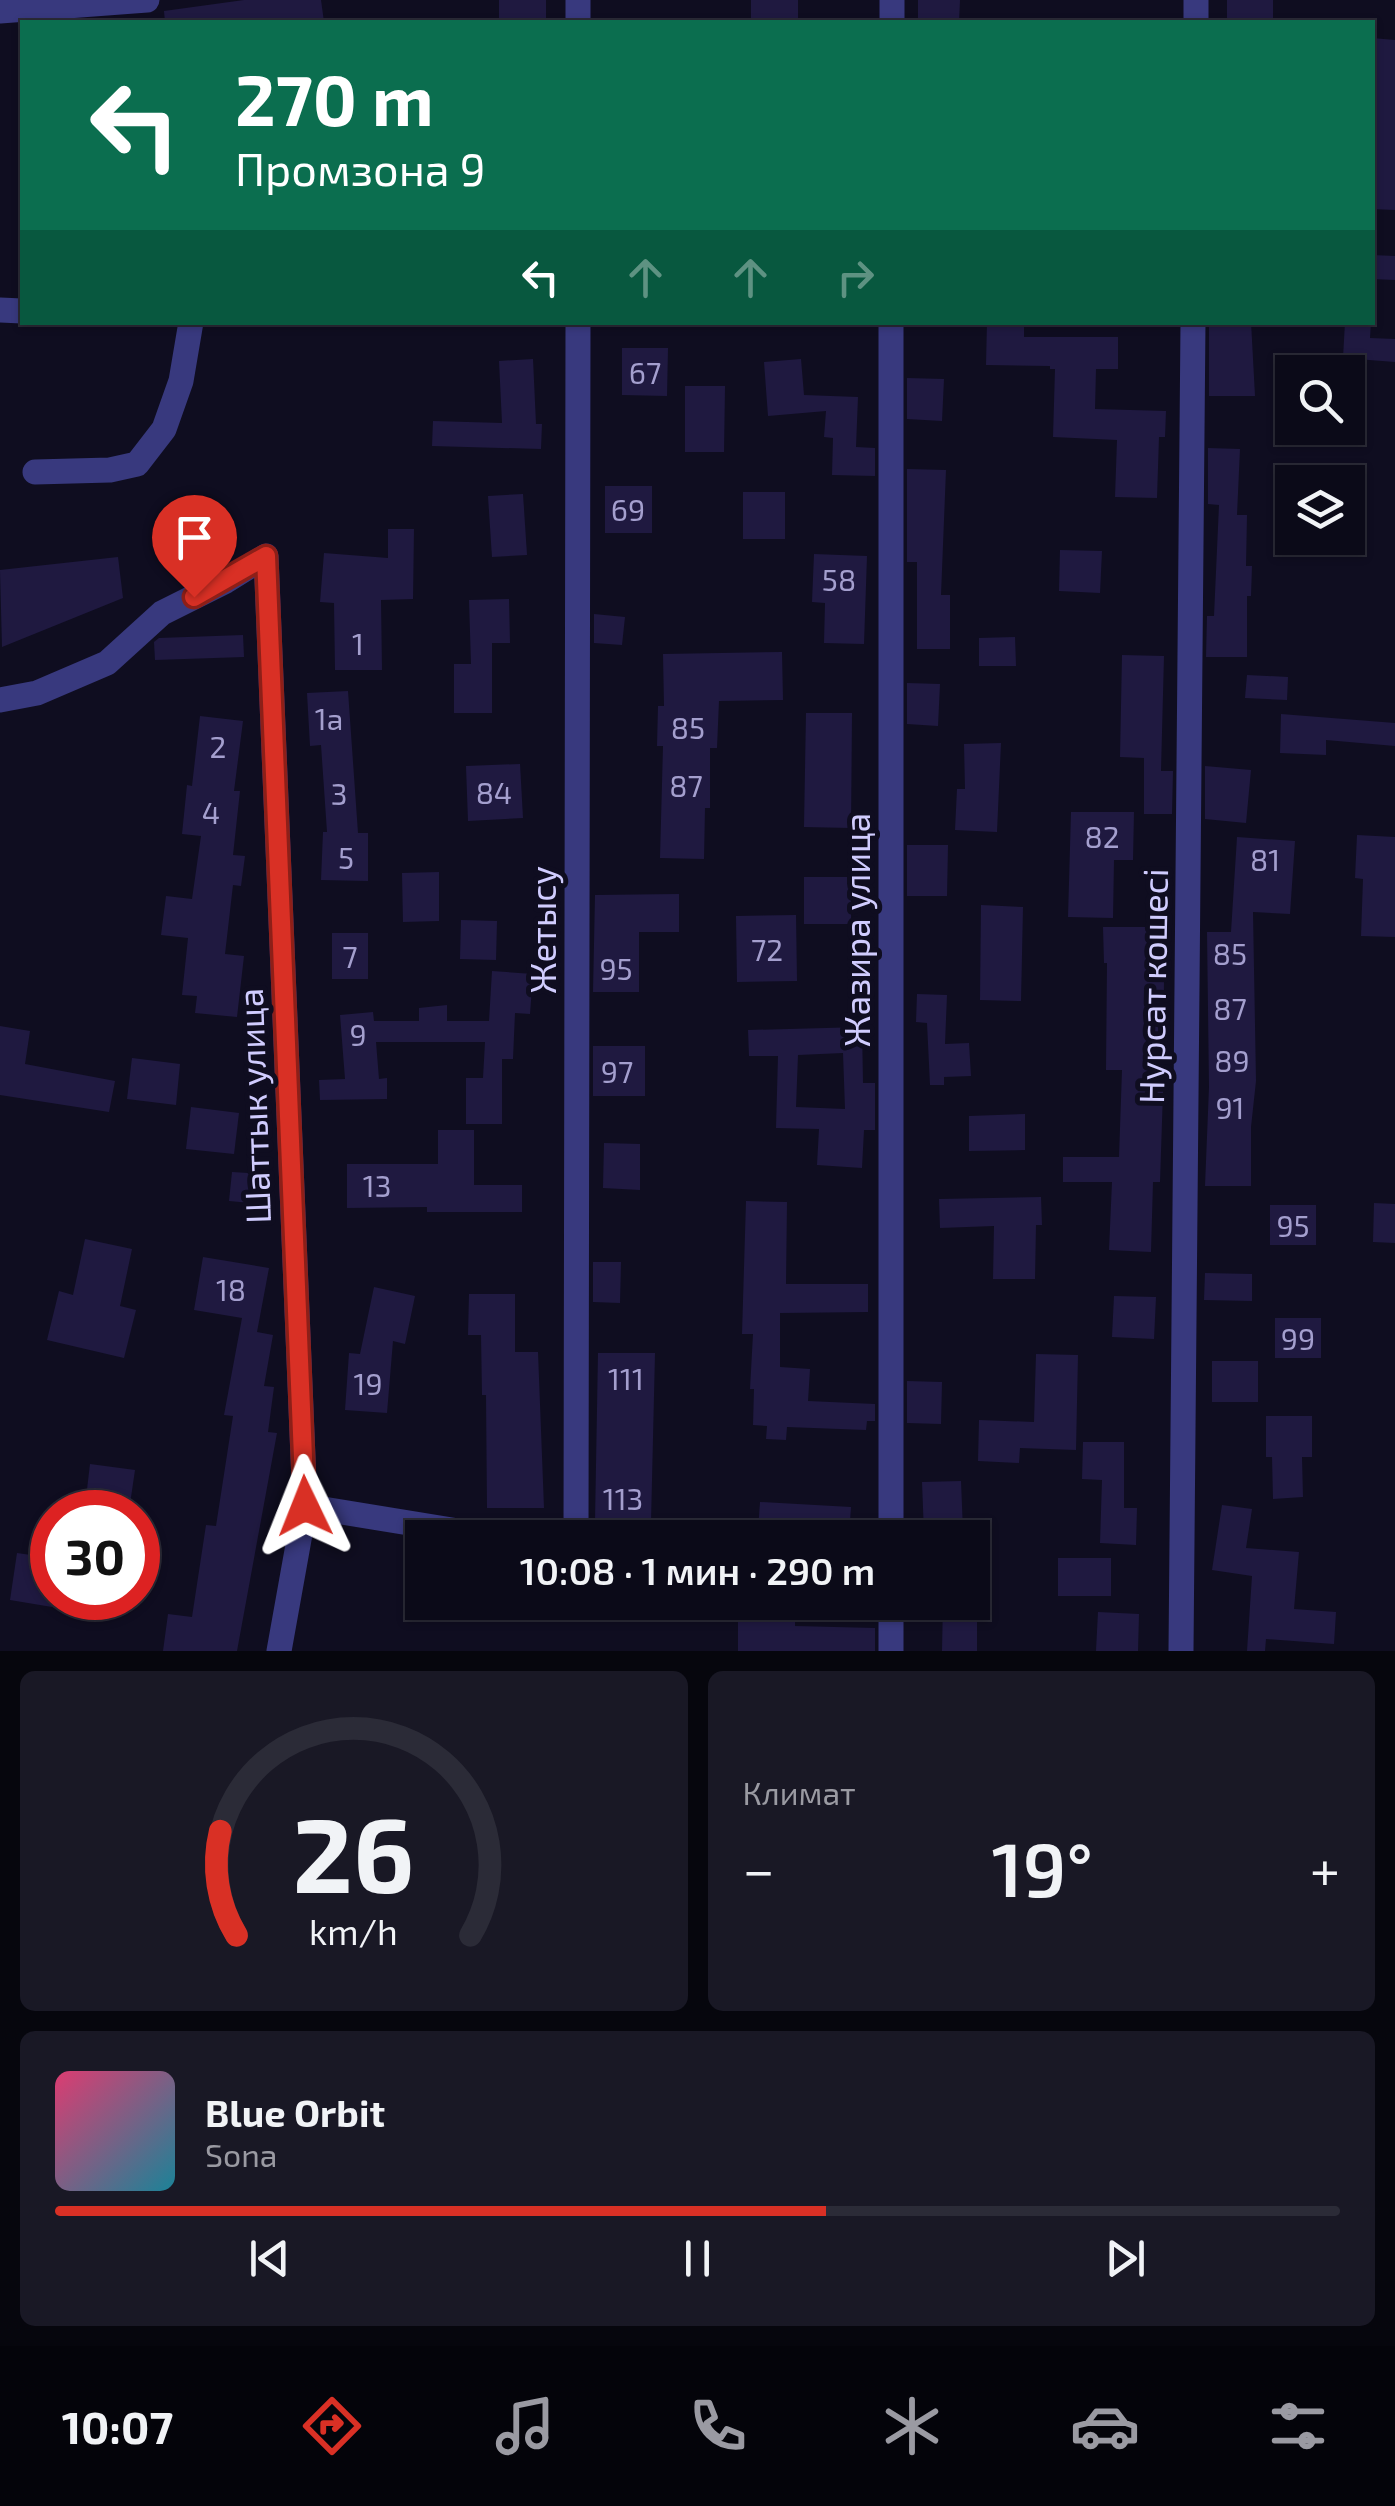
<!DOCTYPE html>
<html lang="ru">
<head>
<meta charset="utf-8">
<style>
  :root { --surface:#0b0a18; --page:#191825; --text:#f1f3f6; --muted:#9a9aa2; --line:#2b2b37; --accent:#d93025 }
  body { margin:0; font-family:"Exo 2",sans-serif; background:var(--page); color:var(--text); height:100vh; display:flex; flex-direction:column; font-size:38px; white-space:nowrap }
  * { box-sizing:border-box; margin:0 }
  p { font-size:32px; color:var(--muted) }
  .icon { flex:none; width:55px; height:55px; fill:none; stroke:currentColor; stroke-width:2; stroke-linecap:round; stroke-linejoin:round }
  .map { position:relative; height:1651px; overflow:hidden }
  .details { display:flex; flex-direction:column; gap:20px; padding:20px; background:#06060d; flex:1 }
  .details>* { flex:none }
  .hud { position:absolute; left:20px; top:20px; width:1355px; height:305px; border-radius:0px; box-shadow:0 2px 8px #0004,0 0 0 2px var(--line); background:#0b6e4f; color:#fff; overflow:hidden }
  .controls { position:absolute; left:1275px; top:355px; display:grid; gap:20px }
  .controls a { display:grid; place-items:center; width:90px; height:90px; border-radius:0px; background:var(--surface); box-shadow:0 2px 8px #0004,0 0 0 2px var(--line); font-size:50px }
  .speed { position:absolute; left:30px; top:1490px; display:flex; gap:20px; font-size:50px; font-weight:700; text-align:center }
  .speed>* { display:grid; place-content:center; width:130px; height:130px; border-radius:50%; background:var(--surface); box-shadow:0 2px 8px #0004,0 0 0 2px var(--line); line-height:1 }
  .speed .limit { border:15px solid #d22; background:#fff; color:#111 }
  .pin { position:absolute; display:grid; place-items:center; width:85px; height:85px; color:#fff; margin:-102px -42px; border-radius:50% 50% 50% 0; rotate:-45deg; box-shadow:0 0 10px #0007 }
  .pin .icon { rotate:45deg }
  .me { position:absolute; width:110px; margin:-55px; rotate:358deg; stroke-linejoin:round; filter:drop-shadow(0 0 8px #0008) }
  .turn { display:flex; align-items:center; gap:35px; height:210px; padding:0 50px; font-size:45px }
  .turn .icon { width:130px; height:130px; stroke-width:2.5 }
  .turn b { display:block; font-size:70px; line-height:85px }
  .lanes { display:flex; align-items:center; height:95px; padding:0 50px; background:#0003; justify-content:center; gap:50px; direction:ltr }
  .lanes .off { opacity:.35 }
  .big { font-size:75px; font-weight:600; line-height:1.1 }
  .details .card { flex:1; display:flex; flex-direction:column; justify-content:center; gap:15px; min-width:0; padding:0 35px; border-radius:15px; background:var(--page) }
  .details .dial { align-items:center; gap:0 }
  .dial svg { height:260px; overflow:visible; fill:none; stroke:var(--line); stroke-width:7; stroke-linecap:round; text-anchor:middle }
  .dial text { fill:var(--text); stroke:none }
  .song { display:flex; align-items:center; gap:30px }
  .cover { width:120px; height:120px; border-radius:15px; background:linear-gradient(135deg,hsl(340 70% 55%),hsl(190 70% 35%)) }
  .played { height:10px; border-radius:5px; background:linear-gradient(90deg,var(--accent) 60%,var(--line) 60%) }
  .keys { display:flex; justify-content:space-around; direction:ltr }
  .heat { display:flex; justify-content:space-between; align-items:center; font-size:55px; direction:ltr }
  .details .tiles { flex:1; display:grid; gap:20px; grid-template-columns:1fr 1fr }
  .card:last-child { grid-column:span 2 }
  .trip { position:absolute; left:405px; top:1520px; width:585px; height:100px; border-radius:0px; background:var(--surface); box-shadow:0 2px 8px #0004,0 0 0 2px var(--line); font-weight:600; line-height:100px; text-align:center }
  .tabs { display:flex; height:160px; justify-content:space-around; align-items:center; background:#04040a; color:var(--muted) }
  .tabs .icon { width:70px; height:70px }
  .tabs .active { color:var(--accent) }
  .tabs b { font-size:45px; color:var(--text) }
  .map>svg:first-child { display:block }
  .building { fill:#1f1940; fill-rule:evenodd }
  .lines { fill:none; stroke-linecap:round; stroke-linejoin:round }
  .minor { stroke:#38397e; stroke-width:25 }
  .route-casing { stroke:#8d1f18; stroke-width:25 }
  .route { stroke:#d93025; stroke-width:18 }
  .labels { text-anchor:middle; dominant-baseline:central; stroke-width:10; stroke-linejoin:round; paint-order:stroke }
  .number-label { font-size:30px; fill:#a49fce }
  .street-label { font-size:35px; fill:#d0ccfe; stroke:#0f0d20 }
</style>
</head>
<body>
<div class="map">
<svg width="1395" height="1651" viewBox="0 0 1395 1651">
  <rect width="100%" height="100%" fill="#0f0d20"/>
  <!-- building -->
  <g class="building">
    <path d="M244,0H321L324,22H165L164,11Z"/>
    <rect x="499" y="0" width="47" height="22"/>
    <rect x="751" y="0" width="47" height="22"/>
    <path d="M918,0H960L959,22H918Z"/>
    <rect x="1227" y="0" width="46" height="20"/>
    <path d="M1372,38L1395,40V210L1372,209Z"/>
    <path d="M1372,255L1395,256V280L1372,279Z"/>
    <path d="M987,322H1024V337H1118V369H1096L1095,409L1166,411L1165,437H1159L1157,498L1115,497L1117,440L1053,437L1055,369H1050V366L986,365Z"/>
    <path d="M1209,322H1251L1255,396H1209Z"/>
    <path d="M1345,322H1371L1370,338L1395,339V362L1343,358Z"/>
    <path d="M622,348H668L667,396L622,395Z"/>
    <path d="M533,359L536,424H542L541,449L432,446L433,421L502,423L499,361Z"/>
    <path d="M801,359L804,395L858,397L856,447L875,448V476L832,475L833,438L824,437L826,411L768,416L764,362Z"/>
    <path d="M907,378L944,379L942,421L907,419Z"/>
    <path d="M685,386H725L724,452H685Z"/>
    <path d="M1208,448L1240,449L1237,515H1247L1246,566H1252L1251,596H1247V657H1206L1207,616H1214L1219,505L1208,504Z"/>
    <path d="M907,469L946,470L941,595H950V649H917V562H907Z"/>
    <rect x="605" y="486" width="47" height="47"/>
    <rect x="743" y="492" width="42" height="47"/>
    <path d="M523,494L527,555L492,557L488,496Z"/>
    <path d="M388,529H414L413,599L381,600L382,670H335L334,603L320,602L324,553L388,558Z"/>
    <path d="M1060,550L1102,551L1100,593L1059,591Z"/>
    <path d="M814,554L867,556L864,644L824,643L825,603L812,602Z"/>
    <path d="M118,557L123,598L2,647L0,570Z"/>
    <path d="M509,599L510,643H492V713H454V664H471L469,600Z"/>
    <path d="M594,614L625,617L622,645L594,643Z"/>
    <path d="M243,635L244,657L155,660L154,642L159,638Z"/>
    <path d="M1015,637L1016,666H979V638Z"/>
    <path d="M782,652L783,700L719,701L717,748H710V808H705L704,859L660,858L663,746H657L658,706H664L663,654Z"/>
    <path d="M1122,655L1164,656L1161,771H1173L1172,814H1144V758L1120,757Z"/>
    <path d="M1247,675L1288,677L1287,700L1245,698Z"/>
    <path d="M907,683L940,684L938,726L907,724Z"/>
    <path d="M348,691L358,833H368V881L321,880L323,832H327L321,745L310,746L307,693Z"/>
    <path d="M806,713H852L851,828L804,827Z"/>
    <path d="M1281,714L1395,723V746L1326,740V755L1280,753Z"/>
    <path d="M200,716L243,721L234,791H240L233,855L245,856L241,886L233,885L225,954L244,956L237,1017L195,1013L197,996L182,995L188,938L161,935L166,896L192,899L201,836L182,834L187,785L192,786Z"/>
    <path d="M1001,743L997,832L955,830L957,789H965L964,744Z"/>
    <path d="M520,764L523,818L468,821L466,766Z"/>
    <path d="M1205,766L1251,770L1246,823L1205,819Z"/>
    <path d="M1071,812H1134L1133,860H1114L1113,918L1068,917Z"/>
    <path d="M1357,835L1395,837V937L1361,936L1363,879L1355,878Z"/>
    <path d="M1237,837L1295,841L1290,914L1253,912L1256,1081L1251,1127V1186H1205L1209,1087L1207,932H1231Z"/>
    <path d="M907,845H948L947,896H907Z"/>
    <path d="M439,872V921L403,922L402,873Z"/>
    <rect x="804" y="877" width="47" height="47"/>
    <path d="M679,894V932H639V992H593L595,895Z"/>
    <path d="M981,905L1023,907L1021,1001L980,1000Z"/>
    <path d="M796,915L797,981L737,982L736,916Z"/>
    <path d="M461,920L497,921L496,960L460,959Z"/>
    <path d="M1103,927H1160V981H1164L1163,1092L1160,1182H1153L1151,1252L1109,1250L1112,1182H1063V1157H1119L1122,1070H1106L1107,963H1104Z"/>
    <rect x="332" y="933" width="36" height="46"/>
    <path d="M492,971L533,974L530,1014L515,1013L513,1059H502V1124H466V1078H483L485,1042H376L379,1079L387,1078V1099L320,1100L319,1080L345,1079L340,1015L373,1012L374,1021H419V1008L447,1005V1021H489Z"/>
    <path d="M917,994L947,995L945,1044L969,1043L971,1076L944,1077V1085H930L927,1023L916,1022Z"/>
    <path d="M0,1026L30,1031L25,1064L115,1081L109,1112L0,1095Z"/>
    <path d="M862,1027L863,1083H875V1130H864L862,1168L817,1165L819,1129L776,1128L778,1056H749L748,1030ZM843,1053L845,1109L796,1107L798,1055Z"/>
    <rect x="593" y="1046" width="52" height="50"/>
    <path d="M132,1058L180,1064L176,1105L127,1099Z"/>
    <path d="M191,1107L239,1113L234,1154L186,1149Z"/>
    <path d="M1025,1114V1150L969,1151V1116Z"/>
    <path d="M438,1130H474V1185H522V1212H427V1207L347,1208V1164H438Z"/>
    <path d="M604,1143L640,1144V1190L603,1188Z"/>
    <path d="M232,1172L263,1174L261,1204L229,1201Z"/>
    <path d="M1041,1197L1042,1225H1036L1035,1279H993L994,1226L940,1228L939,1199Z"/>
    <path d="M746,1201L787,1202L786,1284H868V1312L780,1313V1367L810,1369L808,1401L875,1404V1421H867L866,1430L787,1427L786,1440L766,1439L767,1426L753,1425L754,1389H750L753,1334H742Z"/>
    <path d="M1374,1203L1395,1204V1243L1373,1242Z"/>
    <rect x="1270" y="1205" width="46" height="40"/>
    <path d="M85,1239L132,1249L120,1306L136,1310L124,1358L47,1340L59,1291L73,1295Z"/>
    <path d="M203,1257L269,1268L257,1332L273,1335L264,1386L274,1387L268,1432L277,1433L237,1651H163L168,1614L192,1617L206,1525L216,1526L233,1416L224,1415L242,1318L194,1310Z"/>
    <path d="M593,1262H621L620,1303L593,1302Z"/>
    <path d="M1205,1273L1252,1274V1301L1204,1300Z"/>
    <path d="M374,1287L415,1296L405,1344L393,1341L387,1413L345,1410L349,1353L360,1354Z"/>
    <path d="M469,1294H515V1352H538L544,1508H487L486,1395H482L481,1335H468Z"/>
    <path d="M1114,1296L1156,1297L1154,1339L1112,1337Z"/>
    <rect x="1275" y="1318" width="46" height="40"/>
    <path d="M598,1353H655L651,1522H595Z"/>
    <path d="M1036,1354L1078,1355L1076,1450L1020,1448L1019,1463L978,1461L979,1420L1034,1422Z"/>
    <rect x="1212" y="1361" width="46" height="41"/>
    <path d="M907,1381L942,1382L941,1424L907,1423Z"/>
    <path d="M1266,1416H1312V1457H1302L1303,1497L1273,1499L1272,1457H1266Z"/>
    <path d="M1083,1442H1124V1508H1137L1136,1545L1100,1543L1102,1480L1082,1479Z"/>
    <path d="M90,1464L135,1470L130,1504L86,1498Z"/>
    <path d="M961,1481L963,1531L924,1533L922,1482Z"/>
    <path d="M760,1502L851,1507L849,1536L758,1531Z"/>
    <path d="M1222,1505L1252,1509L1246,1548L1299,1552L1294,1609L1336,1612L1334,1644L1266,1639L1265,1651H1247L1252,1576L1212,1570Z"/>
    <path d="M17,1553L52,1558V1607L10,1600Z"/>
    <rect x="1058" y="1558" width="53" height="38"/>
    <path d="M738,1602H795V1626L875,1628V1651H738Z"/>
    <path d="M943,1602H977V1651H942Z"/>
    <path d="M1098,1612L1139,1614L1138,1651H1096Z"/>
  </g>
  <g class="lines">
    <!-- minor -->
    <g class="minor">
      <path d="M0,11L147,0"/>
      <path d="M578,22V0"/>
      <path d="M892,22V0"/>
      <path d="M1196,22V0"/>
      <path d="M0,310L22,311"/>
      <path d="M35,472L110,470L137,464L164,429L181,381L191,322"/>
      <path d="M0,700L37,693L107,663L162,613L226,581L266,556L305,1506L279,1651"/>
      <path d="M305,1506L501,1538"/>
      <path d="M576,1538L578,322"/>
      <path d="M891,1538V322"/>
      <path d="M891,1651V1602"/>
      <path d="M1181,1651L1193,322"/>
    </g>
  </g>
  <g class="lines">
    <!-- route casing -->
    <g class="route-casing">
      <path id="route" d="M194,597L266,556L305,1506"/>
    </g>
    <!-- route -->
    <use href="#route" class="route"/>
  </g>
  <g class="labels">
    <!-- number labels -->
    <g class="number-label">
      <text x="645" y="372">67</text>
      <text x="628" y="509">69</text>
      <text x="839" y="579">58</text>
      <text x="358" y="643">1</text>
      <text x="329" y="718">1а</text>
      <text x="688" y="727">85</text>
      <text x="218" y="746">2</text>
      <text x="686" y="785">87</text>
      <text x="494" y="792">84</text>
      <text x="339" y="793">3</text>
      <text x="211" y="812">4</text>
      <text x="1102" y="836">82</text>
      <text x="346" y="857">5</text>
      <text x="1265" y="859">81</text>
      <text x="767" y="949">72</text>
      <text x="1230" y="953">85</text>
      <text x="350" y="956">7</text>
      <text x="616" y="968">95</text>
      <text x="1230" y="1008">87</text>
      <text x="358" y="1034">9</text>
      <text x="1232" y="1060">89</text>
      <text x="617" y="1071">97</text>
      <text x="1230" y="1107">91</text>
      <text x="377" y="1185">13</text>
      <text x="1293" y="1225">95</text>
      <text x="231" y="1289">18</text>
      <text x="1298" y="1338">99</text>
      <text x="626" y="1378">111</text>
      <text x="368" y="1383">19</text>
      <text x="623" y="1498">113</text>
    </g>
    <!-- street labels -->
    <g class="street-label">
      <text transform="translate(542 930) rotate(-90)">Жетысу</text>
      <text transform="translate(856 930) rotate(-90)">Жазира улица</text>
      <text transform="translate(1152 986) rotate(-89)">Нурсат кошесi</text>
      <text transform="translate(253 1106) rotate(-92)">Шаттык улица</text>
    </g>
  </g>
</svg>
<div class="controls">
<a><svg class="icon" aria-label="search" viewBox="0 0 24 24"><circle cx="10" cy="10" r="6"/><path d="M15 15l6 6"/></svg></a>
<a><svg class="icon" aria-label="layers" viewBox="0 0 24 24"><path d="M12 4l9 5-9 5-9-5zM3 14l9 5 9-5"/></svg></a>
</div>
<div class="speed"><div class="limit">30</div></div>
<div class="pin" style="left:194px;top:597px;background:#d93025"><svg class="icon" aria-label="arrive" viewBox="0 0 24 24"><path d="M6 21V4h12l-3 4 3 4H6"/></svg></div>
<svg class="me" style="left:305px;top:1506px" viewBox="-20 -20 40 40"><path d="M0-17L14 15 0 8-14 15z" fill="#d93025" stroke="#fff" stroke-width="4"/></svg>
<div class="trip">10:08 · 1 мин · 290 m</div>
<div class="hud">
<div class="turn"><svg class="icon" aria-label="left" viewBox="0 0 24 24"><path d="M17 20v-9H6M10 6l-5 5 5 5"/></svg><div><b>270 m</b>Промзона 9</div></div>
<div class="lanes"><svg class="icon" aria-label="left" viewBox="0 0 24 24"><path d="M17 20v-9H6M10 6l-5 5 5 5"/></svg><svg class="icon off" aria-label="ahead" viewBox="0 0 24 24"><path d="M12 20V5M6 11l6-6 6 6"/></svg><svg class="icon off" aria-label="ahead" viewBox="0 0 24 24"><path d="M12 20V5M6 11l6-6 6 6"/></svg><svg class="icon off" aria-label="right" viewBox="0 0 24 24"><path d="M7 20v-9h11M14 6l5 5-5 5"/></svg></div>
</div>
</div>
<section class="details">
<div class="tiles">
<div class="card dial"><svg viewBox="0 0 100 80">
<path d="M14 69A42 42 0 1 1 86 69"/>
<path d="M14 69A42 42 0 0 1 9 37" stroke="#d93025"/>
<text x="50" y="56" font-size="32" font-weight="700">26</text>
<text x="50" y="72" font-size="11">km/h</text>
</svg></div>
<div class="card"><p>Климат</p>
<div class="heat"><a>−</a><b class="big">19°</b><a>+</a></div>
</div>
<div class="card">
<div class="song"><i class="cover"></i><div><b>Blue Orbit</b><p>Sona</p></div></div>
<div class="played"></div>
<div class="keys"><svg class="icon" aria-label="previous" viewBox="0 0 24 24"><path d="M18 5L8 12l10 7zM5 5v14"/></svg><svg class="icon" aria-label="pause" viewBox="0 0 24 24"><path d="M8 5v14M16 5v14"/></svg><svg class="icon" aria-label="next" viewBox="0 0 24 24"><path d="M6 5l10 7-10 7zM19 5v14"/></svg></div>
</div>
</div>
</section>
<nav class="tabs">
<b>10:07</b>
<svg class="icon active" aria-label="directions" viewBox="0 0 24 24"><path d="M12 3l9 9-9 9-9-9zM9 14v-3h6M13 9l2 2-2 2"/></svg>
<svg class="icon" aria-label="music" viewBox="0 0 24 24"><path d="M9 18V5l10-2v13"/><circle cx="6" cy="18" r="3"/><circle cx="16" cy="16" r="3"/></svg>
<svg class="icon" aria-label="phone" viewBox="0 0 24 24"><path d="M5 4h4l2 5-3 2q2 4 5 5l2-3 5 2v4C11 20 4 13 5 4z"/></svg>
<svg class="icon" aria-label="climate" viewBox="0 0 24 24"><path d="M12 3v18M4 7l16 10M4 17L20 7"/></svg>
<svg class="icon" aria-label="car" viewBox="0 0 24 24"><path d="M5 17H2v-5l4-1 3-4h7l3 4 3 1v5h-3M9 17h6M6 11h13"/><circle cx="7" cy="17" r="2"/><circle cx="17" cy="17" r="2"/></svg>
<svg class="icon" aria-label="filters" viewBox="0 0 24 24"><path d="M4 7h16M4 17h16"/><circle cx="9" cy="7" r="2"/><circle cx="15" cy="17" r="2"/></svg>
</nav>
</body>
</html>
